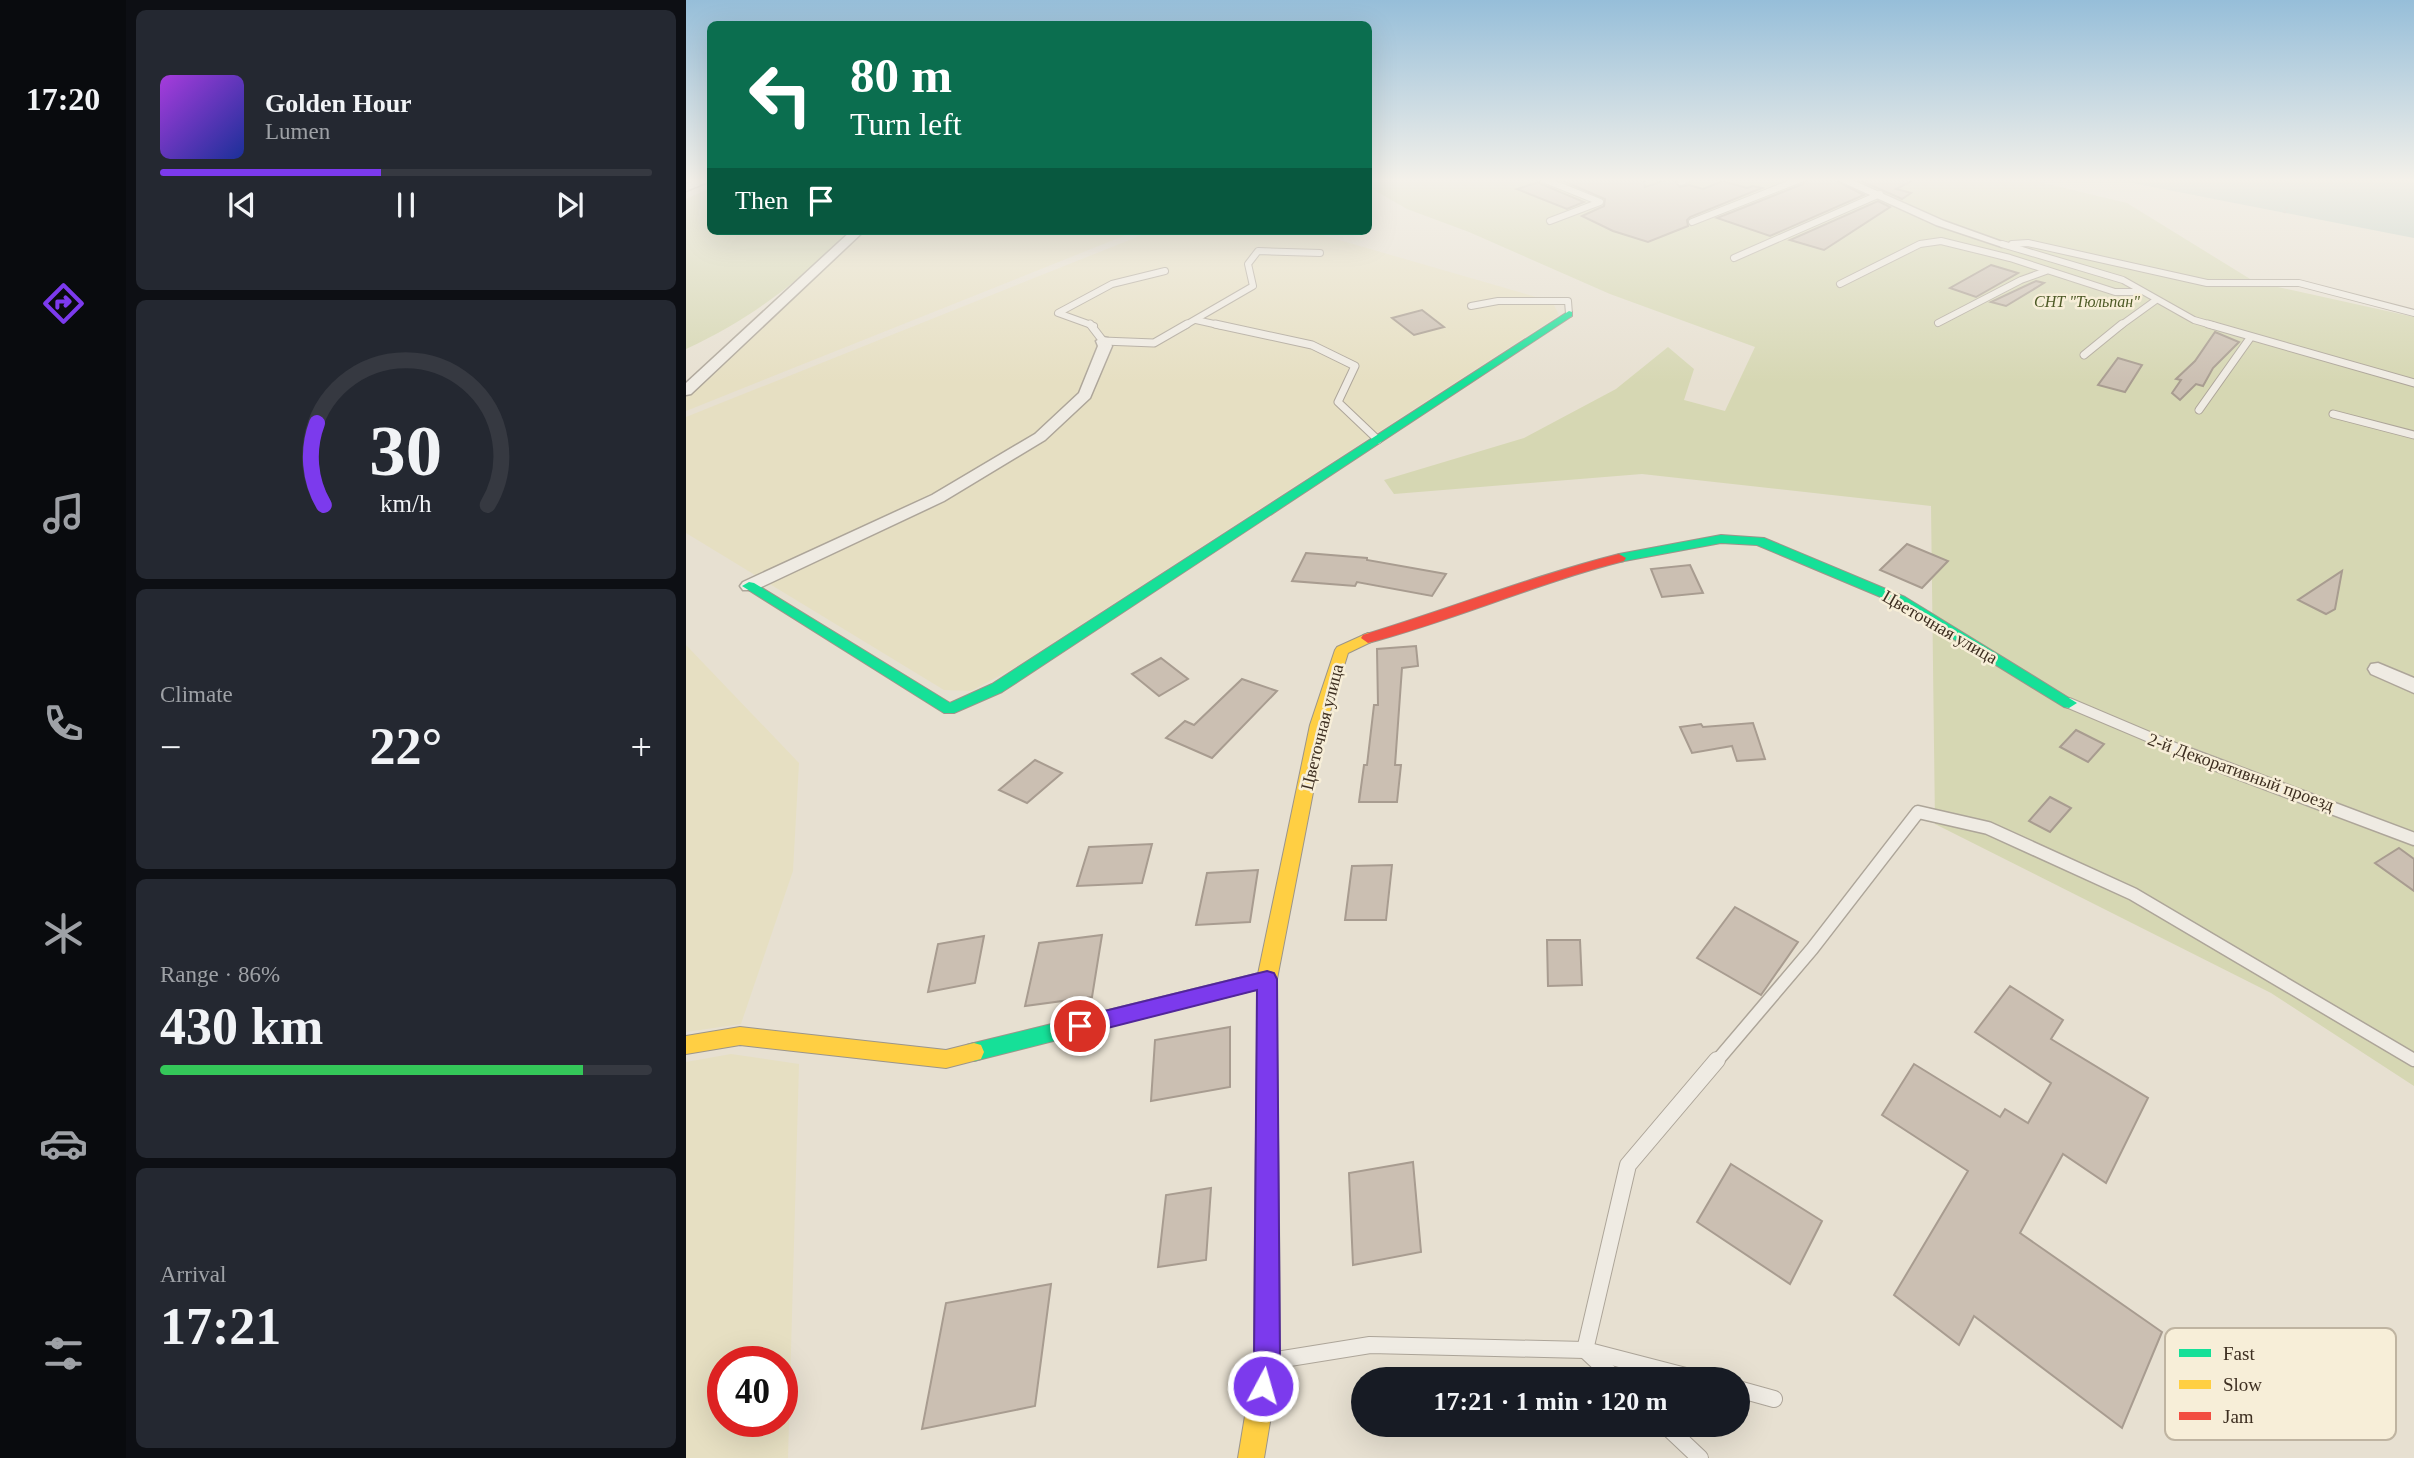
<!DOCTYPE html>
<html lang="en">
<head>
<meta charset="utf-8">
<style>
  :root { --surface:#171b24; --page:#242831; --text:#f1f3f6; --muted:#9ea1a6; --line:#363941; --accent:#7c3aed }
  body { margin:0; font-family:Georgia,serif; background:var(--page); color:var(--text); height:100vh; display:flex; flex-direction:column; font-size:26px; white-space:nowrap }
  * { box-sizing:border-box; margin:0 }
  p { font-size:23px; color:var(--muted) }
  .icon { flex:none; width:38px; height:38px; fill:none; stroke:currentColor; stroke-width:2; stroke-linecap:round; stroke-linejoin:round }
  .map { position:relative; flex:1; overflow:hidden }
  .sheet { display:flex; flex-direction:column; gap:10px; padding:10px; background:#0d0f14; width:560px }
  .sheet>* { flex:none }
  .hud { position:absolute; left:21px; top:21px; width:665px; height:214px; border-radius:10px; box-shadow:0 7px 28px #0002; background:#0b6e4f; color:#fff; overflow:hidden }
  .speed { position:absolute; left:21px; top:1346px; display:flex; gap:14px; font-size:35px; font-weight:700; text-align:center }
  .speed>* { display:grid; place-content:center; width:91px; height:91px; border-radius:50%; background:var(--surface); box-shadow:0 7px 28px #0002; line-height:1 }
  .speed .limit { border:10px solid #d22; background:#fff; color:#111 }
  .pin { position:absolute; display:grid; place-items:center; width:60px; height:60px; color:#fff; margin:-30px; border:4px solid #fff; border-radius:50%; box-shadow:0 2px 7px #0007 }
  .me { position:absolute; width:77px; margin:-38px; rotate:6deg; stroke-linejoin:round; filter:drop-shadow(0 0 5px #0008) }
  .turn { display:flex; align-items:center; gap:24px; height:147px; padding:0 28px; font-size:32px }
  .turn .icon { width:91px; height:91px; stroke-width:2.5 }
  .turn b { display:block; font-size:49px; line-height:60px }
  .then { display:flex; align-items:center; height:66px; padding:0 28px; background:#0003; gap:14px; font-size:26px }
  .big { font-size:52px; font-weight:800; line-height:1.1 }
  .sheet .widget { flex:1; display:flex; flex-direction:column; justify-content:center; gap:10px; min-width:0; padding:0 24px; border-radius:10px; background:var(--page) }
  .sheet .dial { align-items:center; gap:0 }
  .dial svg { height:182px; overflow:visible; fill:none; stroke:var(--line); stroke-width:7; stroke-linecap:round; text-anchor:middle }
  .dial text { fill:var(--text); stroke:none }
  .song { display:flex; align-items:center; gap:21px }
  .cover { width:84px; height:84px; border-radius:10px; background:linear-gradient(135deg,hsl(280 70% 55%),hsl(230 70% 35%)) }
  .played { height:7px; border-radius:4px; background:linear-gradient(90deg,var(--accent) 45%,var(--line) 45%) }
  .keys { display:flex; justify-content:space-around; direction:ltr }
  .heat { display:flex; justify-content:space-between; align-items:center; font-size:38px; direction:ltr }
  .charge { height:10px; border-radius:5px; background:linear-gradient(90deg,#34c759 86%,var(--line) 0) }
  .trip { position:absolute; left:665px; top:1367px; width:399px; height:70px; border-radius:35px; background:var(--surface); box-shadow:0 7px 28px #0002; font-weight:800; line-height:70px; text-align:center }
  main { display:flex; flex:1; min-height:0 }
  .dock { display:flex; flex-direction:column; width:126px; justify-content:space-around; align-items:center; background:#090b0e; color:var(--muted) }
  .dock .icon { width:49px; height:49px }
  .dock .selected { color:var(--accent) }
  .dock b { font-size:32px; color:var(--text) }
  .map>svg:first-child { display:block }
  .farmland { fill:#e6dfc2; fill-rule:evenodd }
  .green { fill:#d6d7b3 }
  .water { fill:#bcccc2 }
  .building { fill:#cbbfb2; stroke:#a89c90; stroke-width:2 }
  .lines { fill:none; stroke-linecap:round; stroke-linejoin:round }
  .lane-far4-casing { stroke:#ada599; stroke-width:8 }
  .lane-far3-casing { stroke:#ada599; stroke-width:9 }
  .lane-far2-casing { stroke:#ada599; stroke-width:12 }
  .lane-far1-casing { stroke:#ada599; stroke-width:15 }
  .lane-casing { stroke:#ada599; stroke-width:18 }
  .street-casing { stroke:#ada599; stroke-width:3 }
  .fast-casing { stroke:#9c958a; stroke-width:2 }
  .slow-casing { stroke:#9c958a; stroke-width:2 }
  .jam-casing { stroke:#9c958a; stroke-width:2 }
  .path { stroke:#c8c2b9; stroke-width:2.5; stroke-dasharray:2.5 2; stroke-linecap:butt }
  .lane-far4 { stroke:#efebe3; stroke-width:6 }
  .lane-far3 { stroke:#efebe3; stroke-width:7 }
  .lane-far2 { stroke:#efebe3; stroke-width:10 }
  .lane-far1 { stroke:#efebe3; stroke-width:12 }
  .lane { stroke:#efebe3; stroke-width:16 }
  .street { fill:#efebe3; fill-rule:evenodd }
  .fast { fill:#16e098; fill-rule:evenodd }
  .slow { fill:#ffcf43; fill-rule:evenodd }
  .jam { fill:#f24e42; fill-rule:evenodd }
  .route { fill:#7c3aed; stroke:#51269a; stroke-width:2 }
  .labels { text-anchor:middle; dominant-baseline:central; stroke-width:5; stroke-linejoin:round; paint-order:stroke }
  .far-park-label { font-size:16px; font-style:italic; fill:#4d5a26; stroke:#f7eed8 }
  .street-label { font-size:18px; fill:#3d2e20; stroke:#f7eed8 }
  .key { fill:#f7eed8; stroke:#bfb4a1; stroke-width:2 }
  .key-label { font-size:19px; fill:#3d2e20 }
</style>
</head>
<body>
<main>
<nav class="dock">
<b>17:20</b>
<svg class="icon selected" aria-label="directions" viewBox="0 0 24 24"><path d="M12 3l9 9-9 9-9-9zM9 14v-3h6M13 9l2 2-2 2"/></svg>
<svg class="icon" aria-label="music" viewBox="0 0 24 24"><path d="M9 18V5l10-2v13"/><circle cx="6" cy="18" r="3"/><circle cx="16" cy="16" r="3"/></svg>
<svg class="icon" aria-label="phone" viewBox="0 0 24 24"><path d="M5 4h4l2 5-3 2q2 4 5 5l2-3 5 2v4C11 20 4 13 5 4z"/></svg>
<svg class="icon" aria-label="climate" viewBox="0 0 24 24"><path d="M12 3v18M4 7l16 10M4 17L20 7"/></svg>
<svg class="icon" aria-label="car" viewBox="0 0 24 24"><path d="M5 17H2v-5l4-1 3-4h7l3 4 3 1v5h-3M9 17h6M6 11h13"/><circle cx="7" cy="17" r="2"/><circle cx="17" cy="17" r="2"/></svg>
<svg class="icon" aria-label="filters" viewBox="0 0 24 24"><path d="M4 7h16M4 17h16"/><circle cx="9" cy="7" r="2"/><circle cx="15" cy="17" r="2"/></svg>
</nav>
<section class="sheet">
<div class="widget">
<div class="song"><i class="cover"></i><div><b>Golden Hour</b><p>Lumen</p></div></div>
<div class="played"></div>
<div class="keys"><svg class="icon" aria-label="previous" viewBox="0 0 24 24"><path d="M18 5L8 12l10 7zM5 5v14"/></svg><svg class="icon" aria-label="pause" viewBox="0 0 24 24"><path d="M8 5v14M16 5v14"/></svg><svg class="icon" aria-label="next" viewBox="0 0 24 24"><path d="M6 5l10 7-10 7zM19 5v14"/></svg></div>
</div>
<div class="widget dial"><svg viewBox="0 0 100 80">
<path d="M14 69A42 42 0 1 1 86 69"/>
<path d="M14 69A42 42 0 0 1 11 33" stroke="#7c3aed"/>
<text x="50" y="56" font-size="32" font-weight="700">30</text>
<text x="50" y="72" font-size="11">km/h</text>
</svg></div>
<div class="widget"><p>Climate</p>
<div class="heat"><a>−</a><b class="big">22°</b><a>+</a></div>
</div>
<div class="widget"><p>Range · 86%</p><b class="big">430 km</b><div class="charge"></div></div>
<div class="widget"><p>Arrival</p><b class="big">17:21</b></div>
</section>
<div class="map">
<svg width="1728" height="1458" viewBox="0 0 1728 1458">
  <rect width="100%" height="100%" fill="#e7e0d1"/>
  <!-- farmland -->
  <g class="farmland">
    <path d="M176,231H450L0,411V397L20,382Z"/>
    <path d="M466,231H622L850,297L868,305L873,315L326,669L285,691L258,690L0,533V417Z"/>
    <path d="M0,645L113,763L107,871L55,1024L0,1032Z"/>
    <path d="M45,1054L113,1064L102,1458H0V1062ZM37,1362H96V1421H37Z"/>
  </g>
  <!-- green -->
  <g class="green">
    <path d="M683,179H1341L1441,203L1569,282L1728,317V1086L1585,993L1249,824L1245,506L956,474L708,494L698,480L838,438L930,389L982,347L1008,369L998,400L1039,411L1069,347L924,294L783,232L721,209L683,187Z"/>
    <path d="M24,188V231H168C145,244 138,258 119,273C78,306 48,327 0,349V199Z"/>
  </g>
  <!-- water -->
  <path class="water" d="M1426,179H1728V238Z"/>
  <!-- building -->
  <g class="building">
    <path d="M873,179H958L959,187L983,179L989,181L994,187L1003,185L1017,189L1037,181L1061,188L1067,186L1076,188L1004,217L1001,220L1002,226L962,242L927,231L896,216L918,206L919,199Z"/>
    <path d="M1121,179H1147L1178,195L1084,236L1031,218L1117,184Z"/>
    <path d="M1171,179H1230L1210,189L1225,193L1216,199Z"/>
    <path d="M853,182L855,184L898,202L881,209L831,189Z"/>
    <path d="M1192,201L1204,207L1138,250L1104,240Z"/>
    <path d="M1305,265L1332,273L1290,297L1264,288Z"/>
    <path d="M1350,281L1358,283L1320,306L1305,302Z"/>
    <path d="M736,310L758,327L728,335L706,318Z"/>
    <path d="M1529,332L1553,342L1527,368L1517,386L1510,384L1494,400L1486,393L1495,380L1490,379L1509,361Z"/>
    <path d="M1432,358L1456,365L1439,392L1412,385Z"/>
    <path d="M1221,544L1262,561L1236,588L1194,570Z"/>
    <path d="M620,553L681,558V560L760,574L746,596L671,582L669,586L606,581Z"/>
    <path d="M1004,565L1017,593L976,597L965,569Z"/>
    <path d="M1656,571L1649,609L1640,614L1612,600Z"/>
    <path d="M730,646L732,666L716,668L709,765H715L711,802H673L678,765H681L688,705H692L691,649Z"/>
    <path d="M475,658L502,679L473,696L446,674Z"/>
    <path d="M556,679L591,691L526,758L480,738L499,721L508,725Z"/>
    <path d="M1067,723L1079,759L1051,761L1046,746L1006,753L994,727L1015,724L1017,727Z"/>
    <path d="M1390,730L1418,744L1402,762L1374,747Z"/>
    <path d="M349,760L376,773L341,803L313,790Z"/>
    <path d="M1364,797L1385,808L1364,832L1343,821Z"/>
    <path d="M466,844L456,883L391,886L403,847Z"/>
    <path d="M1713,848L1728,859V891L1689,863Z"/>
    <path d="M706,865L700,920H659L666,866Z"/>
    <path d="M572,870L564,922L510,925L521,873Z"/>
    <path d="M1049,907L1112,942L1075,995L1011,958Z"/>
    <path d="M416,935L406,997L339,1006L353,943Z"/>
    <path d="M298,936L289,983L242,992L252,944Z"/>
    <path d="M861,940H894L896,985L862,986Z"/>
    <path d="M1324,986L1377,1020L1365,1039L1462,1098L1420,1183L1377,1154L1334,1233L1476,1332L1436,1428L1288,1316L1273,1345L1208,1295L1282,1171L1196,1115L1228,1064L1314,1117L1319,1109L1342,1123L1365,1083L1289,1032Z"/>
    <path d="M544,1027V1087L465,1101L469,1040Z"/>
    <path d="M727,1162L735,1252L667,1265L663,1173Z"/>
    <path d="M1045,1164L1136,1221L1104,1284L1011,1222Z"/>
    <path d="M525,1188L520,1260L472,1267L480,1195Z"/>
    <path d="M365,1284L349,1406L236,1429L260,1303Z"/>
  </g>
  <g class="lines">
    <!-- lane-far4 casing -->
    <g class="lane-far4-casing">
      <g id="lane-far4">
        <path d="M857,179L914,202L864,221"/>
        <path d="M995,182L1002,179"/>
        <path d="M1006,222L1115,179"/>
        <path d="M1316,244L1437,280L1508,320L1529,326"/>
        <path d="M1326,244L1342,243L1521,283H1613L1728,313"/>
        <path d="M1048,258L1194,194"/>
        <path d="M1154,284L1234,244L1255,241L1324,258L1429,292H1454"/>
        <path d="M785,306L812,301H882L883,314"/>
        <path d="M510,320L537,326"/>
        <path d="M1252,323L1335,280L1360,271"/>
        <path d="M408,326L372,313L426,284L479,271"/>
        <path d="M498,326L567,286L562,264L572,251L634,253"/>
        <path d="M1434,326L1470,300"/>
      </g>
    </g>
    <!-- lane-far3 casing -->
    <g class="lane-far3-casing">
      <g id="lane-far3">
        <path d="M404,324L417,341L468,343L501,324"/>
        <path d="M529,324L626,345L669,366L652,402L692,440"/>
        <path d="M1522,324L1728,383"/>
        <path d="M1398,355L1436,324"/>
        <path d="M1513,410L1564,338"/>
        <path d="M1647,414L1728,435"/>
      </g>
    </g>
    <!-- lane-far2 casing -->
    <g class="lane-far2-casing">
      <path id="lane-far2" d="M1383,703L1501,753"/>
    </g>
    <!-- lane-far1 casing -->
    <g class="lane-far1-casing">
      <g id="lane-far1">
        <path d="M1497,752L1728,839"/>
        <path d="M1030,1062L1126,949L1232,812L1302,828L1447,894L1728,1060"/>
      </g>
    </g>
    <!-- lane casing -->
    <g class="lane-casing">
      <g id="lane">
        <path d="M591,1360L684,1345L899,1350L1011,1379"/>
        <path d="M930,1379L899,1350L942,1165L1031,1060"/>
        <path d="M1052,1389L1088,1399"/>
        <path d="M978,1424L1014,1458"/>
      </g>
    </g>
    <!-- street casing -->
    <g class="street-casing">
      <g id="street">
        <path d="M12,179L24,181L0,191V184Z"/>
        <path d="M1149,179H1164L1258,221L1322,244L1316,247L1250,225Z"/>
        <path d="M165,231H178L5,394L0,395V383Z"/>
        <path d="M417,337L422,338L426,346L404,398L359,440L258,501L69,590H57L54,586L57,582L246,495L349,434L393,393L412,346L410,341Z"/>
        <path d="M1692,663L1728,678V693L1685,674L1682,669L1685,664Z"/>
      </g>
    </g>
    <!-- fast casing -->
    <g class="fast-casing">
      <g id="fast">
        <path d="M883,311L886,312V316L316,692L268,713H258L56,586L63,582L68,583L264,703L306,684Z"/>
        <path d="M1035,535L1078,538L1219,597L1391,703L1383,708L1378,707L1209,603L1071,545L1035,543L933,562L926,558L933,554Z"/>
        <path d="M581,971L588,973L591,979L588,985L581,987L288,1061L281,1059L278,1052L281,1045L288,1043Z"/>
      </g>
    </g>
    <!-- slow casing -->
    <g class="slow-casing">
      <g id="slow">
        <path d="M682,633L687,635L689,638L687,641L662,653L640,725L591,979V1050L588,1057L581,1059L574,1057L571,1050V979L624,725L649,650L651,647Z"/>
        <path d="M54,1027L260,1050L288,1043L295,1045L298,1052L295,1059L260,1068L54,1045L0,1054V1036Z"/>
        <path d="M581,1210L589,1214L593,1222L594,1362L578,1458H552L568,1362L569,1222L573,1214Z"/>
      </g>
    </g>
    <!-- jam casing -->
    <g class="jam-casing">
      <g id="jam">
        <path d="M933,554L940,558L938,561C851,583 769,620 682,643L675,638L677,635C763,609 846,576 933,554Z"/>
        <path d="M581,1041L588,1043L591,1050L593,1222L589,1230L581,1234L573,1230L569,1222L571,1050L574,1043Z"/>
      </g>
    </g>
    <!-- path -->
    <path class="path" d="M1598,213L1602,205"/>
    <!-- lane-far4 -->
    <use href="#lane-far4" class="lane-far4"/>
    <!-- lane-far3 -->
    <use href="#lane-far3" class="lane-far3"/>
    <!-- lane-far2 -->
    <use href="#lane-far2" class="lane-far2"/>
    <!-- lane-far1 -->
    <use href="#lane-far1" class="lane-far1"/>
    <!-- lane -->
    <use href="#lane" class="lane"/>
    <!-- street -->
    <use href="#street" class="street"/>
    <!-- fast -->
    <use href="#fast" class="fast"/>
    <!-- slow -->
    <use href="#slow" class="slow"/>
    <!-- jam -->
    <use href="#jam" class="jam"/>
  </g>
  <!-- sky -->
  <linearGradient id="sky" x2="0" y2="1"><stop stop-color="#96bed9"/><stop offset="0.47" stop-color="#f4f1ea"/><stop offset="1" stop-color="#f4f1ea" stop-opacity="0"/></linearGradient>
  <rect width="1728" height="383" fill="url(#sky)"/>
  <!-- route -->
  <path class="route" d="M581,971L588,973L591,979L594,1362L586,1395L577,1399L568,1395L564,1386L568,1362L571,990L394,1035L386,1032L383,1026L386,1019L394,1017Z"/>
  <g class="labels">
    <!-- far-park labels -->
    <g class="far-park-label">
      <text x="1401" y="301">СНТ "Тюльпан"</text>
    </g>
    <!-- street labels -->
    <g class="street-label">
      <text transform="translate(1254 627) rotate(30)">Цветочная улица</text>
      <text transform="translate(636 727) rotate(-76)">Цветочная улица</text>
      <text transform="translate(1555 772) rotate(20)">2-й Декоративный проезд</text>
    </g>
  </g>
  <!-- legend -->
  <rect x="1479" y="1328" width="231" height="112" rx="10" class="key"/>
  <rect x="1493" y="1349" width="32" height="8" fill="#16e098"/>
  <rect x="1493" y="1380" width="32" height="9" fill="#ffcf43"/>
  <rect x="1493" y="1412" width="32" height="8" fill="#f24e42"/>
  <g class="key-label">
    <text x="1537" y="1360">Fast</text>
    <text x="1537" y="1391">Slow</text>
    <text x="1537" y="1423">Jam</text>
  </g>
</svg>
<div class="speed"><div class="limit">40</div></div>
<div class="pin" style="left:394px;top:1026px;background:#d93025"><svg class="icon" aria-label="arrive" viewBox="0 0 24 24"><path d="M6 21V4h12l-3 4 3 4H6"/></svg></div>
<svg class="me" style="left:577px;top:1386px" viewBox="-20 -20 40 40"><circle r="17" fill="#7c3aed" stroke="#fff" stroke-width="3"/><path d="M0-11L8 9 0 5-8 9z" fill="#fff"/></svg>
<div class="trip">17:21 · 1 min · 120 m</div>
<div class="hud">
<div class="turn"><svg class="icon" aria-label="left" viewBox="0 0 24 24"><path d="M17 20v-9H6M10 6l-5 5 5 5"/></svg><div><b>80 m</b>Turn left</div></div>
<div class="then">Then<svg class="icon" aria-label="arrive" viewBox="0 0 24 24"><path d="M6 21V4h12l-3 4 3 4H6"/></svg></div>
</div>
</div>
</main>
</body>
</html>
